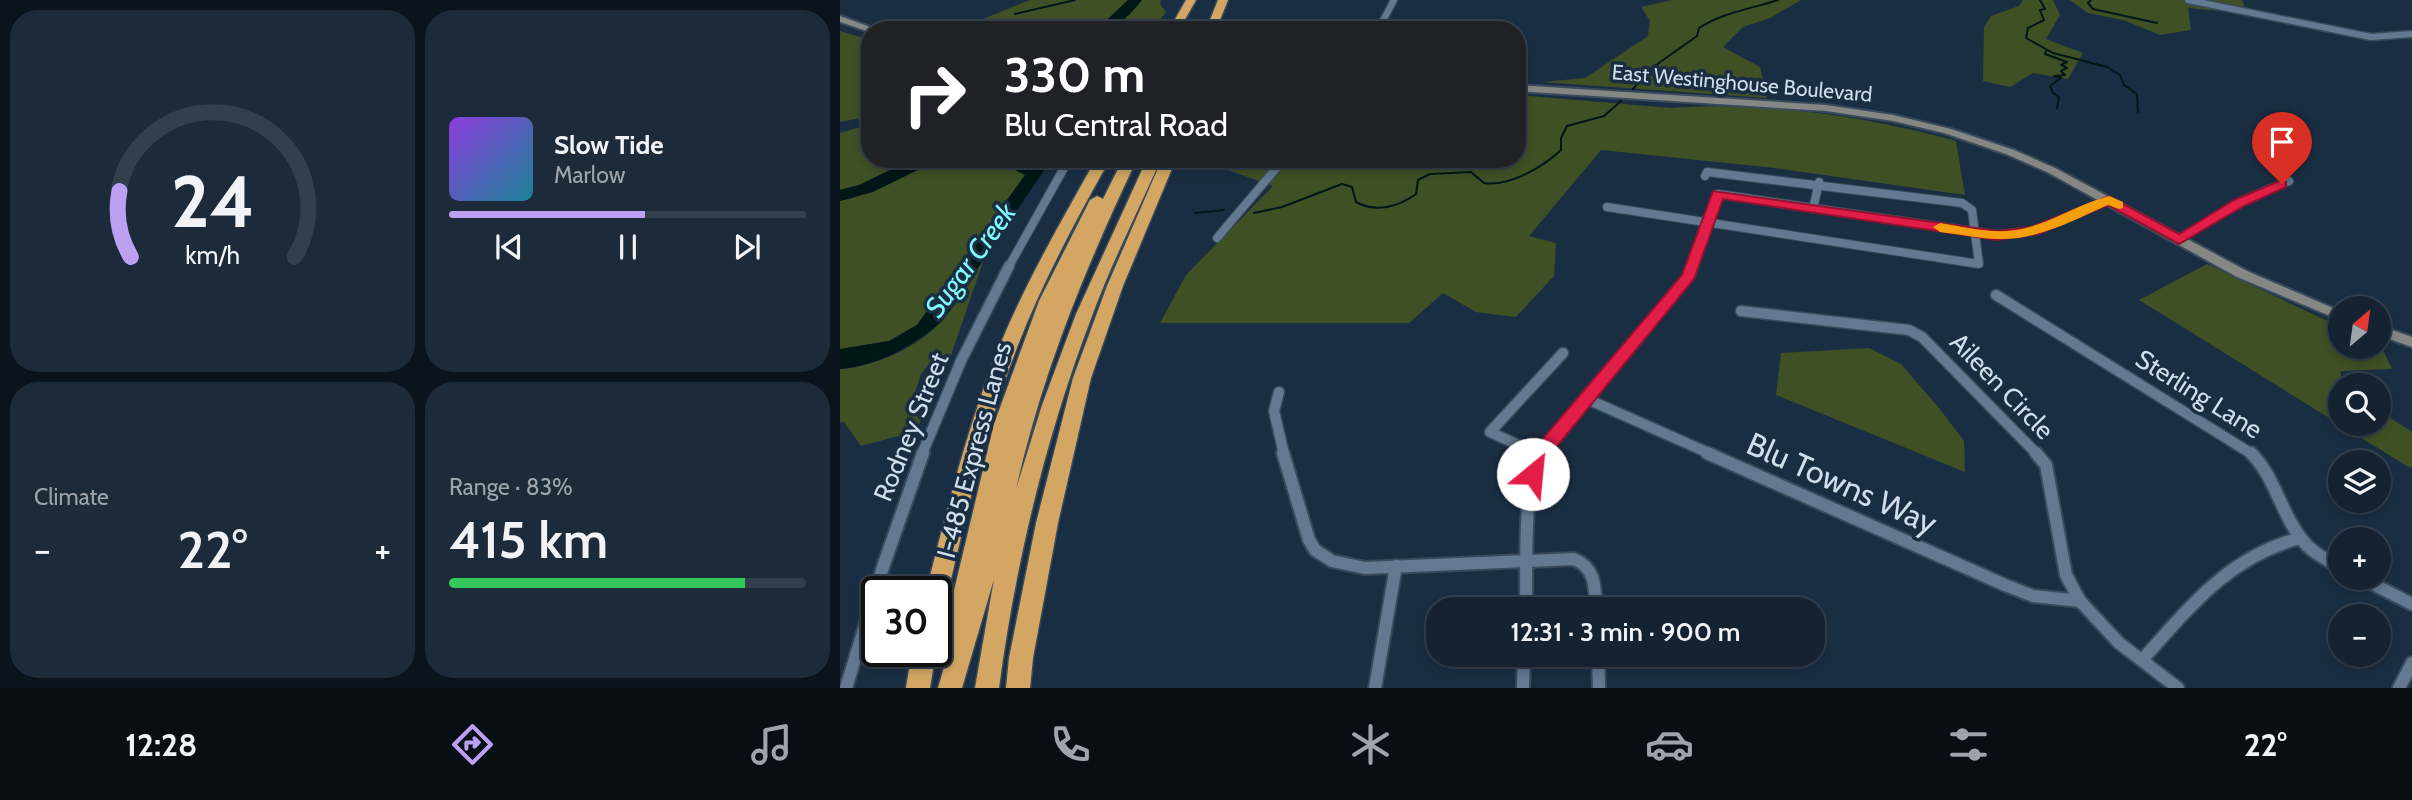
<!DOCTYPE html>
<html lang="en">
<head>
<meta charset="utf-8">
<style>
  :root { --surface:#142232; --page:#1d2a3a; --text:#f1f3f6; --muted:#9da4ac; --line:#333f4d; --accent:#bca0f2 }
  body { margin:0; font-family:Cabin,sans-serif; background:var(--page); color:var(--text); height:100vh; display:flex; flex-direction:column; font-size:26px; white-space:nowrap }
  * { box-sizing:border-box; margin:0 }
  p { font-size:23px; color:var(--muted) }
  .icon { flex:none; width:38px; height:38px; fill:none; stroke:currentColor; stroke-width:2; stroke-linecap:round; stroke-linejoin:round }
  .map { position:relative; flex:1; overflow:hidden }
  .drawer { display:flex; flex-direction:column; gap:10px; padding:10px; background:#0b131c; width:840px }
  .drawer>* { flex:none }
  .hud { position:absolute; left:21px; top:21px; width:665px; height:147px; border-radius:28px; box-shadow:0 4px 10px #0003,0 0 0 2px var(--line); background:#202124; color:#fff; overflow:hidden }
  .needle { width:46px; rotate:29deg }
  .controls { position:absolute; left:1488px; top:296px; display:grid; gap:14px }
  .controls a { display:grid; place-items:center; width:63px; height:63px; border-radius:50%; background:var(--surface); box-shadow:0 4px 10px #0003,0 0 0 2px var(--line); font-size:35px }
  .speed { position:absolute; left:21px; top:576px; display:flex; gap:14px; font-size:35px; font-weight:700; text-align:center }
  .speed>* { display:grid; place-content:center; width:91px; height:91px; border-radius:50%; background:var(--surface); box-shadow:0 4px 10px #0003,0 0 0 2px var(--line); line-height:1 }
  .speed .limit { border:4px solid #111; border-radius:10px; background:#fff; color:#111 }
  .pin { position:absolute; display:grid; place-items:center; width:60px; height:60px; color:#fff; margin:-72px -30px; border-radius:50% 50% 50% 0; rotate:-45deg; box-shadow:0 0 7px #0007 }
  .pin .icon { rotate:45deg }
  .me { position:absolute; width:77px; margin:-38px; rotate:28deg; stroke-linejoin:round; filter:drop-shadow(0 0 5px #0008) }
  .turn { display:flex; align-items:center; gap:24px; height:147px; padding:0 28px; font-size:32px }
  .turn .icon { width:91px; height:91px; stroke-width:2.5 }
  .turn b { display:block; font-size:49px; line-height:60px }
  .big { font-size:52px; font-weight:600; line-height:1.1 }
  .drawer .card { flex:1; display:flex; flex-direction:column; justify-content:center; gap:10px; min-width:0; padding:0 24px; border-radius:28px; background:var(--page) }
  .drawer .dial { align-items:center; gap:0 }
  .dial svg { height:182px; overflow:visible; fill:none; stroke:var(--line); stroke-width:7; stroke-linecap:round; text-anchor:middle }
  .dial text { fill:var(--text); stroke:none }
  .song { display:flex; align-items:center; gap:21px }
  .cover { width:84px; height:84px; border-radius:10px; background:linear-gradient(135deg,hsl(270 70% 55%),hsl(190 70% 35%)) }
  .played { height:7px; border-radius:4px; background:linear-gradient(90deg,var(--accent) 55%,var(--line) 55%) }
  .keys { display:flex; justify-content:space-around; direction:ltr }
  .heat { display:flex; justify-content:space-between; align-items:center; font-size:38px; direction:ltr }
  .charge { height:10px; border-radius:5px; background:linear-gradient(90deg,#34c759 83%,var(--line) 0) }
  .drawer .tiles { flex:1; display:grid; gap:10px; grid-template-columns:repeat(2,1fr) }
  .trip { position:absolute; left:586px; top:597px; width:399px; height:70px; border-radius:28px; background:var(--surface); box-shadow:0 4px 10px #0003,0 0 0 2px var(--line); font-weight:600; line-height:70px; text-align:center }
  .tab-bar { display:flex; height:112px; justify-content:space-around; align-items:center; background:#080e14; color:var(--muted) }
  .tab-bar .icon { width:49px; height:49px }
  .tab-bar .on { color:var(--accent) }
  .tab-bar b { font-size:32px; color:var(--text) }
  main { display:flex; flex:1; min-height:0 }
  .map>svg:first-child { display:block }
  .green { fill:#3f5025 }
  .water { fill:#001617 }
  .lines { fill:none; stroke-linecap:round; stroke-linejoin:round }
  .stream { stroke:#001617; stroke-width:2 }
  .street-far3-casing { stroke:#384a5b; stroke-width:9 }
  .street-far2-casing { stroke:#384a5b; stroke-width:10 }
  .street-far1-casing { stroke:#384a5b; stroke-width:13 }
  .street-casing { stroke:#384a5b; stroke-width:16 }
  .secondary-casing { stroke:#384a5b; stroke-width:4 }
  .highway-casing { stroke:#384a5b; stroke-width:3 }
  .street-far3 { stroke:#627991; stroke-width:6 }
  .street-far2 { stroke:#627991; stroke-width:8 }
  .street-far1 { stroke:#627991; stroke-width:10 }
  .street { stroke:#627991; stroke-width:12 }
  .secondary { fill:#848783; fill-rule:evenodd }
  .highway { fill:#d3a763; fill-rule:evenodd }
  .route { fill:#e11d48; stroke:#92132f; stroke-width:2 }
  .slow { fill:#f59e0b }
  .labels { text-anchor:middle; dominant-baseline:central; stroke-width:7; stroke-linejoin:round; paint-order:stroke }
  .far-street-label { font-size:21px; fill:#d0ddea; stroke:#1a2e43 }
  .street-label { font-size:26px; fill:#d0ddea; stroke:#1a2e43 }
  .water-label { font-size:28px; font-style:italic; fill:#80fbff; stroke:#1a2e43 }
  .near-street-label { font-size:32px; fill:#d0ddea; stroke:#1a2e43 }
</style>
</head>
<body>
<main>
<section class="drawer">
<div class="tiles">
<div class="card dial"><svg viewBox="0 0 100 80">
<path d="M14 69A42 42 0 1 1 86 69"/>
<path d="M14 69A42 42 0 0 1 9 40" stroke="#bca0f2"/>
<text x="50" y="56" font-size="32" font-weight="700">24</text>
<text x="50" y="72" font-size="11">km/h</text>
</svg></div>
<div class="card">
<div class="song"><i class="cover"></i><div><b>Slow Tide</b><p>Marlow</p></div></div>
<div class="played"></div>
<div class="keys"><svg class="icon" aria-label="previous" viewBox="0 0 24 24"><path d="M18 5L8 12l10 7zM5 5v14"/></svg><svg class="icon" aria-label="pause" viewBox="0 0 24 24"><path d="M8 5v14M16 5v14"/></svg><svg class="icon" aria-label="next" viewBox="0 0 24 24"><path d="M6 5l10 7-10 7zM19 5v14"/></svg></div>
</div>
<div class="card"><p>Climate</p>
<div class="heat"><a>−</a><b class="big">22°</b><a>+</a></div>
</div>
<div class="card"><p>Range · 83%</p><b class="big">415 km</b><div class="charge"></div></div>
</div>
</section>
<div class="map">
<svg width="1572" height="688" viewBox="0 0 1572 688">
  <rect width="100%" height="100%" fill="#1a2e43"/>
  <!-- green -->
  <g class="green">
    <path d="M190,0H288L268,19L238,30H116Z"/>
    <path d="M302,0H321L320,4L326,12L312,30H266L282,21Z"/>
    <path d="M832,0H961L930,18L903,27L883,47L920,67L927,98L702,82L745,78L808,36L810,21L801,7Z"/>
    <path d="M1183,0H1213L1220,15L1206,39L1243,53L1228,79L1193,73L1170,87L1143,81L1144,27L1151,16L1179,6Z"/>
    <path d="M1230,0H1402L1405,9L1380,11L1348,8L1351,30L1320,35L1283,20L1248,13Z"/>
    <path d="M0,31L30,40V116L0,122Z"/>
    <path d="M677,95L831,108C926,101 1024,116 1116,141L1125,195L935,168L761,150L689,236L716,243L714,276L676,317L636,312L603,293L569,323H320L346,275L433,186L380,167L375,159H677Z"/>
    <path d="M30,124V159H73L19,185L0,190V133Z"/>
    <path d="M108,160L175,170L185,175L77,325L49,341L0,349V201L13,198L96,161Z"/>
    <path d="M144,259L111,355L91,362L81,374L75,392L82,416L77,431L21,446L4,422H0V369C35,367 78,347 102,321C118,304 131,279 144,259Z"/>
    <path d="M1367,264L1500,327V346L1542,348L1552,369L1500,371L1503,385H1500V424H1538V410L1572,432V466L1570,468L1299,300Z"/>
    <path d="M1029,348L1061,364L1099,408L1124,441L1125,472L936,395L941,353Z"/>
  </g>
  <!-- water -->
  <g class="water">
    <path d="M288,0H302C279,28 273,30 238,30L268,19Z"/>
    <path d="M73,159H188L204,164L205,169L102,321C75,345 38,366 0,369V349L49,341L77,325L185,175L175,170L125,161H96L33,192L0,201V190L19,185Z"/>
  </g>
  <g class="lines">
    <!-- stream -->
    <g class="stream">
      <path d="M1200,0L1205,9L1200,10L1204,20L1188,28L1186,38L1213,53L1267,67L1280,75L1284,85L1297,94L1298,112"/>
      <path d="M1251,0L1248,3L1253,9L1317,23"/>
      <path d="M175,14L235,0"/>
      <path d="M1206,51L1205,54L1227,62L1221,65L1227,68L1221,71L1225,75L1214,76L1221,78L1210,86L1213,93L1219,97L1217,108"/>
      <path d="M793,89L809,70L857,36L859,28C884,12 911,9 938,0"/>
      <path d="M355,213L384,210"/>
      <path d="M414,213L442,207L502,184L512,187L516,202C536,213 558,207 576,194L578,180L590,174L631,172L644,183C669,187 703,167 721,150V138L727,126L764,116L781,101"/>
    </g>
    <!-- street-far3 casing -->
    <g class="street-far3-casing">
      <g id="street-far3">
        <path d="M1348,0L1531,37L1572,34"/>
        <path d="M538,30L554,0"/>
      </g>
    </g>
    <!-- street-far2 casing -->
    <g class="street-far2-casing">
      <g id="street-far2">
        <path d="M767,207L1139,264L1132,210L1122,203L867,172L865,176"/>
        <path d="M973,209L979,182"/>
        <path d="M377,238L444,159"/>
        <path d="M1339,239L1406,199L1449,181"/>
        <path d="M168,268L229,159"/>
        <path d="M852,268L878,194L1157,235L1193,231L1269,200"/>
      </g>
    </g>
    <!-- street-far1 casing -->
    <g class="street-far1-casing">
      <g id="street-far1">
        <path d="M1156,295L1412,454"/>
        <path d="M901,311L1069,330L1082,337L1197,454"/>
        <path d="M439,392L434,411L444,454"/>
        <path d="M747,399L871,454"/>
        <path d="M82,454L121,361L169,266"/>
        <path d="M698,454L650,432L723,353"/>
        <path d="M701,454L849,276L853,266"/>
      </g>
    </g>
    <!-- street casing -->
    <g class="street-casing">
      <g id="street">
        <path d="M443,453L469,540L475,550L492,561L525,568L734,559C756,568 755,588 756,609"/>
        <path d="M695,453L700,455"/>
        <path d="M867,453L1165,585L1193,596L1240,601"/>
        <path d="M1196,453L1206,465L1226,575L1240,601L1279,643L1338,688"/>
        <path d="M1411,453C1436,478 1441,515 1464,542C1473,553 1487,560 1500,567"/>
        <path d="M1521,578L1572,604"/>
        <path d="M686,609C687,575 682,476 702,453"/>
        <path d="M758,654L759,688"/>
        <path d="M1302,660C1350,607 1388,557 1460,538"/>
        <path d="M6,688L44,564L83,453"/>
        <path d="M535,688L556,566"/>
        <path d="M683,688L684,654"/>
        <path d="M1559,688L1572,663"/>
      </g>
    </g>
    <!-- secondary casing -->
    <g class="secondary-casing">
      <g id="secondary">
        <path d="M0,16L33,28L34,30H30V32L0,22Z"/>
        <path d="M677,85L986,105L1053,115L1111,129L1174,150L1215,168L1407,271L1500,311V320L1397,277L1207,172L1166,154L1104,133L1053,121L986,111L677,91Z"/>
        <path d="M1538,325L1572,337V347L1538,335Z"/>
      </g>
    </g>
    <!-- highway casing -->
    <g class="highway-casing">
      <g id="highway">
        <path d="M346,0H356L339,30H329Z"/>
        <path d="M378,0H388L376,30H366Z"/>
        <path d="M256,159H270C236,220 203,281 178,345C146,426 127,512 107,596L104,603L96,606V592H86C107,509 128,424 160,345C187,280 222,220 256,159Z"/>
        <path d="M283,159H297C245,269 203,370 176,489L202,405L236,314L307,159H321C298,211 272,262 252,316C206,436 176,560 159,688H135L154,579L122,688H98L114,633L110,632L106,624L154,424L199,301L250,200L257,196L263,199Z"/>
        <path d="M322,159H336L283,286L251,378L218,523L193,658L190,688H166L169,658L196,523L233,378L267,286Z"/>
        <path d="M72,651H96L90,688H66Z"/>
      </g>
    </g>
    <!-- street-far3 -->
    <use href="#street-far3" class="street-far3"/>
    <!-- street-far2 -->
    <use href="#street-far2" class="street-far2"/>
    <!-- street-far1 -->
    <use href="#street-far1" class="street-far1"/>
    <!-- street -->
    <use href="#street" class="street"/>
    <!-- secondary -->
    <use href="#secondary" class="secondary"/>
    <!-- highway -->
    <use href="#highway" class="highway"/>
  </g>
  <!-- route -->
  <path class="route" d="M1442,180L1446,182V187L1404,206L1339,244L1268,205L1198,234L1157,240L883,199L854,279L704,462L699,479L693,481L686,479L683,474L689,455L842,275L873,191L1157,231L1191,227L1269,196L1339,234L1394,200Z"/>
  <!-- slow -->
  <path class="slow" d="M1269,196L1283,202V208L1279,209L1268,205C1234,220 1198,240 1159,239C1140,239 1119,234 1100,232L1093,227L1100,223C1124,227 1152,234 1176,230C1209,225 1237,204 1269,196Z"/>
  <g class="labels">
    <!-- far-street labels -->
    <g class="far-street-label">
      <text transform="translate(902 83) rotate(5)">East Westinghouse Boulevard</text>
    </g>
    <!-- street labels -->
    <g class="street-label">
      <text transform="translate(1162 386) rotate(46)">Aileen Circle</text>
      <text transform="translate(1359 394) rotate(32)">Sterling Lane</text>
      <text transform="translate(71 427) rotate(-68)">Rodney Street</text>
      <text transform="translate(134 450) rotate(-75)">I-485 Express Lanes</text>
    </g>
    <!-- water labels -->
    <g class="water-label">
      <text transform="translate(130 260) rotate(-54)">Sugar Creek</text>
    </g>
    <!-- near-street labels -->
    <g class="near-street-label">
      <text transform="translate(1002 483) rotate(24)">Blu Towns Way</text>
    </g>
  </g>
</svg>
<div class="controls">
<a><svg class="needle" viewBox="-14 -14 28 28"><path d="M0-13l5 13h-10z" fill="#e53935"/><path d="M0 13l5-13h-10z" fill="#9da4ac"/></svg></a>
<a><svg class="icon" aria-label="search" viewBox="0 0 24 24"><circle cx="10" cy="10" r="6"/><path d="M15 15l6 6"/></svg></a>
<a><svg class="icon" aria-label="layers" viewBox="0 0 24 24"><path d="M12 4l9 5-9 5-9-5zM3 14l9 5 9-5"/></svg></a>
<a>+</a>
<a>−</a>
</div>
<div class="speed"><div class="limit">30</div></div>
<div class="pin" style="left:1442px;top:184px;background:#d93025"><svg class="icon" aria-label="arrive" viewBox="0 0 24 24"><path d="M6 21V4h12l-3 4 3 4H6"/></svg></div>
<svg class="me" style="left:693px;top:474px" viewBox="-20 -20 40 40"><circle r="19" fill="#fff"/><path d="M0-13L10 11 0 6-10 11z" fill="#e11d48"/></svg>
<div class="trip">12:31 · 3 min · 900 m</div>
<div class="hud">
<div class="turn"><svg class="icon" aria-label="right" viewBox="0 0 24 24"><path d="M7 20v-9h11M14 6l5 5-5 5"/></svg><div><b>330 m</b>Blu Central Road</div></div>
</div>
</div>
</main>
<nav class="tab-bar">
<b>12:28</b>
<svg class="icon on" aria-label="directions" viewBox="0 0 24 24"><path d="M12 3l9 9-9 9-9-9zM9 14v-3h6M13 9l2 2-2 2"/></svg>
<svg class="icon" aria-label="music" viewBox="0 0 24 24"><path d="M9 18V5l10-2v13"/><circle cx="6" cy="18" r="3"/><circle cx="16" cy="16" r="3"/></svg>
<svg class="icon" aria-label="phone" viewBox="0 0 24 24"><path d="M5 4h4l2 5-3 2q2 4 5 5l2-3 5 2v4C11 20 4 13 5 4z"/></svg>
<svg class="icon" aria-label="climate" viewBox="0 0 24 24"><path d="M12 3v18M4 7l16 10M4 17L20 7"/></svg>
<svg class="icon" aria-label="car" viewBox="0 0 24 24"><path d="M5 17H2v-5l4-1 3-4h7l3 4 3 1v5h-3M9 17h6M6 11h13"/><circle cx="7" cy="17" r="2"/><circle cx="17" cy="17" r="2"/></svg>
<svg class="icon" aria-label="filters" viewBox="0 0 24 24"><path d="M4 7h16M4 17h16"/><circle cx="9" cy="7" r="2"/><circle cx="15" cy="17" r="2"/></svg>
<b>22°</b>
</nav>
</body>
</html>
